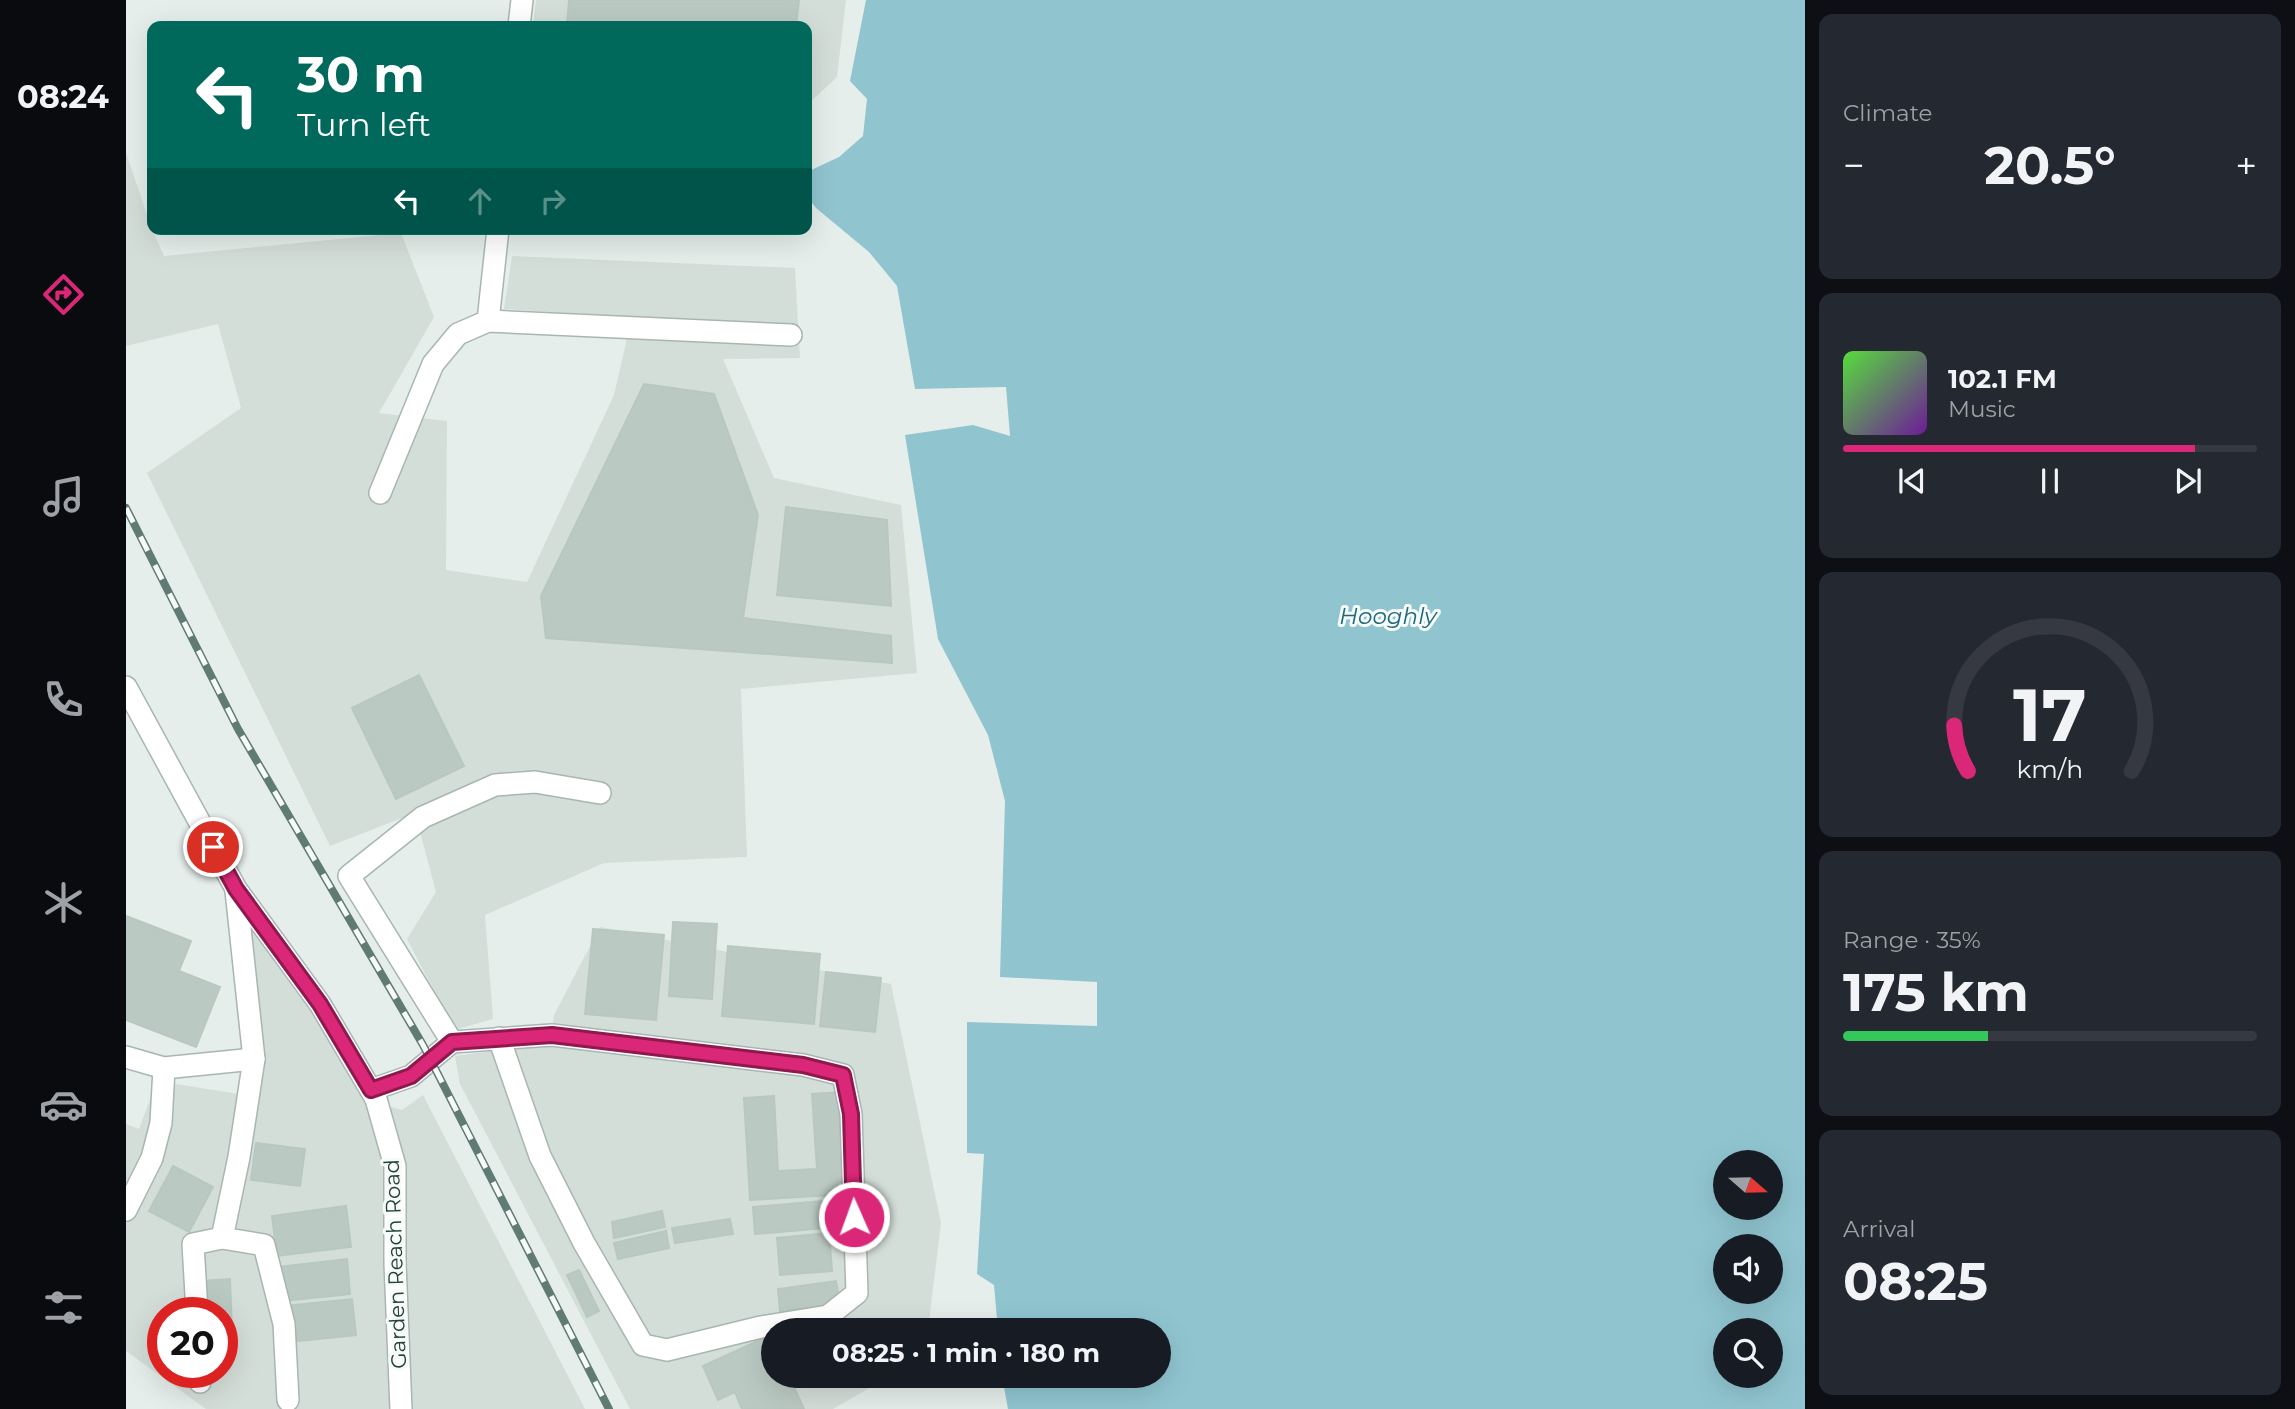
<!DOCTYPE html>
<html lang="en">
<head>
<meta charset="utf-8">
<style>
  :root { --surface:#171b24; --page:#242831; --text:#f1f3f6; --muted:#9ea1a6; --line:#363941; --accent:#db2777 }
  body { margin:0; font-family:Montserrat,sans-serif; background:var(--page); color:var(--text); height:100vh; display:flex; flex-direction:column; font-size:26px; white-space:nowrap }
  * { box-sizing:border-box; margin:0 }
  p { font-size:23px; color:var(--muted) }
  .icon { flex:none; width:38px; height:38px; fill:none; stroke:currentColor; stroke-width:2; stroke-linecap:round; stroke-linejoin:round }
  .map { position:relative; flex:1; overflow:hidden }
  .side { display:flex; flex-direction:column; gap:14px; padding:14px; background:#0d0f14; width:490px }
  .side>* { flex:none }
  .top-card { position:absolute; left:21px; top:21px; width:665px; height:214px; border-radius:14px; box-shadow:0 7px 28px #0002; background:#00695c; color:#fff; overflow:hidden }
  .needle { width:46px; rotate:110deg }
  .buttons { position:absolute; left:1587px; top:1150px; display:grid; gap:14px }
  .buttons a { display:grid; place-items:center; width:70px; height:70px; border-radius:50%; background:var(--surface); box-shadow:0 7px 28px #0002; font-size:35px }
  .speed { position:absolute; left:21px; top:1297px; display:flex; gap:14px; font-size:35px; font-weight:700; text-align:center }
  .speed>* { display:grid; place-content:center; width:91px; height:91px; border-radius:50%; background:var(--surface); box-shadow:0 7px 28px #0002; line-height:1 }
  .speed .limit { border:10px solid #d22; background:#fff; color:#111 }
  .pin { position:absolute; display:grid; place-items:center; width:60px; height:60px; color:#fff; margin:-30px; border:4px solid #fff; border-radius:50%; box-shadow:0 2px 7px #0007 }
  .me { position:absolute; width:77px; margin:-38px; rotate:358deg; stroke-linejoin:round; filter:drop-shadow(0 0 5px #0008) }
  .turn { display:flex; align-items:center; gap:24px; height:147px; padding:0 35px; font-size:32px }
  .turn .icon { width:91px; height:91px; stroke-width:2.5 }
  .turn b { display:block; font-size:49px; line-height:60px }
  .lanes { display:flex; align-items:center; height:66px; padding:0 35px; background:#0003; justify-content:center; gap:35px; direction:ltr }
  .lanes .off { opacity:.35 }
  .big { font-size:52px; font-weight:700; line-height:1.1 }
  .side .card { flex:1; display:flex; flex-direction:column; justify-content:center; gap:10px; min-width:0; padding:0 24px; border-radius:14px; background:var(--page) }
  .side .dial { align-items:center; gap:0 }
  .dial svg { height:182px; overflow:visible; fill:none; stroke:var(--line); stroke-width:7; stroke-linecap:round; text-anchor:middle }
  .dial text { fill:var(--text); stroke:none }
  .song { display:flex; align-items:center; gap:21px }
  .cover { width:84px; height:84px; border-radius:10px; background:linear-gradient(135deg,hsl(110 70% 55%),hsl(280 70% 35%)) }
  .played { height:7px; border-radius:4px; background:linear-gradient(90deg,var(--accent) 85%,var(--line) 85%) }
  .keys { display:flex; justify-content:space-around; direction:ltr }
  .heat { display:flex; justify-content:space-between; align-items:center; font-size:38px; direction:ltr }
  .charge { height:10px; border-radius:5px; background:linear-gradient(90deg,#34c759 35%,var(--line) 0) }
  .trip { position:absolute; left:635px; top:1318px; width:410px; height:70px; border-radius:35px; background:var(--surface); box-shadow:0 7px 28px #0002; font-weight:700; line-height:70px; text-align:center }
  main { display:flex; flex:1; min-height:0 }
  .dock { display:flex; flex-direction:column; width:126px; justify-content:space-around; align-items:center; background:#090b0e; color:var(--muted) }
  .dock .icon { width:49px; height:49px }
  .dock .active { color:var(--accent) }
  .dock b { font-size:32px; color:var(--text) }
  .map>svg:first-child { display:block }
  .built { fill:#d4ded9; fill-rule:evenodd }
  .water { fill:#90c5d0; fill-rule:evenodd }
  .building { fill:#bbc9c3; stroke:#b8c8c1; stroke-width:2 }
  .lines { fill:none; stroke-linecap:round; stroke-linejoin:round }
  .minor-casing { stroke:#a8b6b1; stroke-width:24 }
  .minor { stroke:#fff; stroke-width:21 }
  .rail-casing { stroke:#607b74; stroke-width:8 }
  .rail { stroke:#f6faf8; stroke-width:5; stroke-dasharray:16; stroke-linecap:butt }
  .route-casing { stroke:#8e194d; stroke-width:18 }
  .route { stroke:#db2777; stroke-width:12 }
  .labels { text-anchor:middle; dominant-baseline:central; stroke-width:6; stroke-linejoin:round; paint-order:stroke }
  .street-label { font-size:21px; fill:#254039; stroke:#f6faf8 }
  .water-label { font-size:23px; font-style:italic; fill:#20697a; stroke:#f6faf8 }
</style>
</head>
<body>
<main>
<nav class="dock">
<b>08:24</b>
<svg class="icon active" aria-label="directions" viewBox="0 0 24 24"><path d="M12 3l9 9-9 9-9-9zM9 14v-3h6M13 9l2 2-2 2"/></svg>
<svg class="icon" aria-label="music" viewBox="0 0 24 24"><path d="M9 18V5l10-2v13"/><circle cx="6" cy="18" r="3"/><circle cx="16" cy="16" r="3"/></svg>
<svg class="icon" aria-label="phone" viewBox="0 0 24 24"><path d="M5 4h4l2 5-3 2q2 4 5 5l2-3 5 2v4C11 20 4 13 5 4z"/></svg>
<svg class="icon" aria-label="climate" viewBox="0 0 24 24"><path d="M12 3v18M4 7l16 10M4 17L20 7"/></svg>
<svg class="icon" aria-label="car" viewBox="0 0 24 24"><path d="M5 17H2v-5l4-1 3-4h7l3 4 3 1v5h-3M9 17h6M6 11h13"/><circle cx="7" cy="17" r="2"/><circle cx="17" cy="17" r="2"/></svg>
<svg class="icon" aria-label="filters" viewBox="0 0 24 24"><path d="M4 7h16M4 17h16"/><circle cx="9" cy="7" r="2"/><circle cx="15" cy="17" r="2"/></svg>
</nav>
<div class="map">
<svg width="1679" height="1409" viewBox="0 0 1679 1409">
  <rect width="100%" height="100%" fill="#e5eeea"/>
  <!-- built -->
  <g class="built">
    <path d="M410,0H720L711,77L681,105V26H407Z"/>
    <path d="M0,153L26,229L38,256L275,233L308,317L253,413L321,421L320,570L401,582L488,395L506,317L378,309L386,256L669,268L674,358L597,359L648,478L775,505L791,673L615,689L621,857L478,863L359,915L367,1019L328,1030L281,939L310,892L289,813L204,846L21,473L115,408L92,324L0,346Z"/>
    <path d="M123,927L185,1012L236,1099L276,1110L297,1095L459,1409H80L0,1351V1124L13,1129L31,1081L132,1097ZM37,1312H96V1372H37Z"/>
    <path d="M474,927L765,984L815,1223L802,1330H648V1376H764L707,1409H504L334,1084L329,1056L424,1043L428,1015Z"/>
  </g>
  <!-- water -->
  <path class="water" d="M740,0H1679V1409H882L876,1376H1032V1330H872L868,1285L851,1274L858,1154L841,1153V1022L971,1026V982L874,977L879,801L862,735L812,639L779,435L847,425L884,436L880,387L789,389L771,286L743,252L690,208L681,196V172L713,157L737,136L741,99L724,81ZM1600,1162H1645V1208H1600ZM1600,1246H1645V1292H1600ZM1600,1330H1645V1376H1600Z"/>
  <!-- building -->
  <g class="building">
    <path d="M443,0H673L670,26H441Z"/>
    <path d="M518,384L588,394L632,515L617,618L765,636L766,663L420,638L415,596Z"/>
    <path d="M660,507L761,520L765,606L651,595Z"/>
    <path d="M293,675L338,766L270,799L226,708Z"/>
    <path d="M0,916L65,941L53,971L94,987L70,1047L0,1020Z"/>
    <path d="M547,922L591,924L586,999L543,996Z"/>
    <path d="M467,929L538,935L530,1020L459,1014Z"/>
    <path d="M602,946L694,954L688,1024L596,1016Z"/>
    <path d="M700,972L755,978L749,1032L694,1026Z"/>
    <path d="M716,1092L722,1194L624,1200L618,1098L648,1096L652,1171L691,1169L686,1094Z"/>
    <path d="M130,1143L179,1149L174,1186L125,1180Z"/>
    <path d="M47,1166L87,1187L63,1232L23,1211Z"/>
    <path d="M696,1201L698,1228L629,1234L627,1207Z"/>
    <path d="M220,1206L225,1247L151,1256L146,1216Z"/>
    <path d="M536,1211L539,1227L488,1238L486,1222Z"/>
    <path d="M604,1219L607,1234L549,1243L546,1228Z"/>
    <path d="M540,1231L543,1248L492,1259L488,1243Z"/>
    <path d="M703,1233L706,1271L654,1275L651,1238Z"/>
    <path d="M221,1259L224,1294L157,1301L153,1267Z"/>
    <path d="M453,1270L473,1311L461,1317L441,1275Z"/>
    <path d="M104,1279L107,1357L96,1358V1312H75L74,1281Z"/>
    <path d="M710,1281L714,1304L654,1312L652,1289Z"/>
    <path d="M226,1299L230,1335L164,1342L160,1306Z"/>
    <path d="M645,1335L648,1340V1376H663L678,1409H616L609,1392L592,1400L577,1366Z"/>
  </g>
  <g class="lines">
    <!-- minor casing -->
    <g class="minor-casing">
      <g id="minor">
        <path d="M393,26L396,0"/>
        <path d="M362,321L372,229"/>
        <path d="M254,493L307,364L332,334L362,321L665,335"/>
        <path d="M0,687L110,889L194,1004L250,1099L269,1166V1263L275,1409"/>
        <path d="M110,891L128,1059L113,1157L96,1238L138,1245L158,1324L162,1400"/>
        <path d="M326,1042L223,876L297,817L369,785L409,782L474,793"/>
        <path d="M0,1057L38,1068L128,1059"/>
        <path d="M245,1090L285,1076L326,1042L426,1035L677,1065L717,1075L725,1114L731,1293L702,1316L635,1327L541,1350L517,1345L458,1243L414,1156L373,1038"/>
        <path d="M0,1210L26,1158L35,1123L38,1068"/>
        <path d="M71,1312L67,1244L96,1238"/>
        <path d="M74,1372V1382"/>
      </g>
    </g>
    <!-- minor -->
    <use href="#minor" class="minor"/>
    <!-- rail casing -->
    <g class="rail-casing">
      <path id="rail" d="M0,508L112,729L297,1045L483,1409"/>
    </g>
    <!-- rail -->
    <use href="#rail" class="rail"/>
  </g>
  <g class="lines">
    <!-- route casing -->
    <g class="route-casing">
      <path id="route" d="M87,847L110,889L194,1004L245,1090L285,1076L326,1042L426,1035L677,1065L717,1075L725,1114L728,1217"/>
    </g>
    <!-- route -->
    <use href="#route" class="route"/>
  </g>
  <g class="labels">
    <!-- street labels -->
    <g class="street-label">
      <text transform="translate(269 1264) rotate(-92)">Garden Reach Road</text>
    </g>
    <!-- water labels -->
    <g class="water-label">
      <text x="1262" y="616">Hooghly</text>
    </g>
  </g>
</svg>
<div class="buttons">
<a><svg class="needle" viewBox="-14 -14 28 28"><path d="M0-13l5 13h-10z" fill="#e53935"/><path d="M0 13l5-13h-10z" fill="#9ea1a6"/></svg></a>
<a><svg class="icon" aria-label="sound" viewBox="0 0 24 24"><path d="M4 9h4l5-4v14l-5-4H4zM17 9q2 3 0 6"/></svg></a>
<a><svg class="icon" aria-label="search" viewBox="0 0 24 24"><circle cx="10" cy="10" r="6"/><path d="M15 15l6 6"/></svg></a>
</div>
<div class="speed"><div class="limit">20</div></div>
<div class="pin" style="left:87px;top:847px;background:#d93025"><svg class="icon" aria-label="arrive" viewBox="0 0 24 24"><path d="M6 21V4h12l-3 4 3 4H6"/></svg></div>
<svg class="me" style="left:728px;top:1217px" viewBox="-20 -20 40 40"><circle r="17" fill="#db2777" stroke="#fff" stroke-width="3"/><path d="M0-11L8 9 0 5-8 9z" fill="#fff"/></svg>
<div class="trip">08:25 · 1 min · 180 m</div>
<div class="top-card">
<div class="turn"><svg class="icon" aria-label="left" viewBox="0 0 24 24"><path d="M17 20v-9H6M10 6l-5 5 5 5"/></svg><div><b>30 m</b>Turn left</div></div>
<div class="lanes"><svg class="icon" aria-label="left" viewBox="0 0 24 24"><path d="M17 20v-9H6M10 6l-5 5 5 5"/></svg><svg class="icon off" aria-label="ahead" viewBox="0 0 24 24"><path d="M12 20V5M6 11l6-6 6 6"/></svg><svg class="icon off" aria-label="right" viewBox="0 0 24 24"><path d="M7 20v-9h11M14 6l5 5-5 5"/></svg></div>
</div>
</div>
<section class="side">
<div class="card"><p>Climate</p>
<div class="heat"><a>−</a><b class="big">20.5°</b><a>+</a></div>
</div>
<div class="card">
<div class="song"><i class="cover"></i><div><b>102.1 FM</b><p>Music</p></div></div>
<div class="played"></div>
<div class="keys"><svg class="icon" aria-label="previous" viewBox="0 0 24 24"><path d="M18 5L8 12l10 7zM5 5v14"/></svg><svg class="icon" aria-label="pause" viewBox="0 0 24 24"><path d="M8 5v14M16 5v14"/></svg><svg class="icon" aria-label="next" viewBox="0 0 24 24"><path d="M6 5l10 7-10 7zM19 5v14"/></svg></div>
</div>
<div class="card dial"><svg viewBox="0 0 100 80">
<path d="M14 69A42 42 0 1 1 86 69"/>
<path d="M14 69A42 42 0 0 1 8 49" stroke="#db2777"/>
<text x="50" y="56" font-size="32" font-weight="700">17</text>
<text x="50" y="72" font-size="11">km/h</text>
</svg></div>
<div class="card"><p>Range · 35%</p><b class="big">175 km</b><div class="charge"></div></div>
<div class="card"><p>Arrival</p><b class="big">08:25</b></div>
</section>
</main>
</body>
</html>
